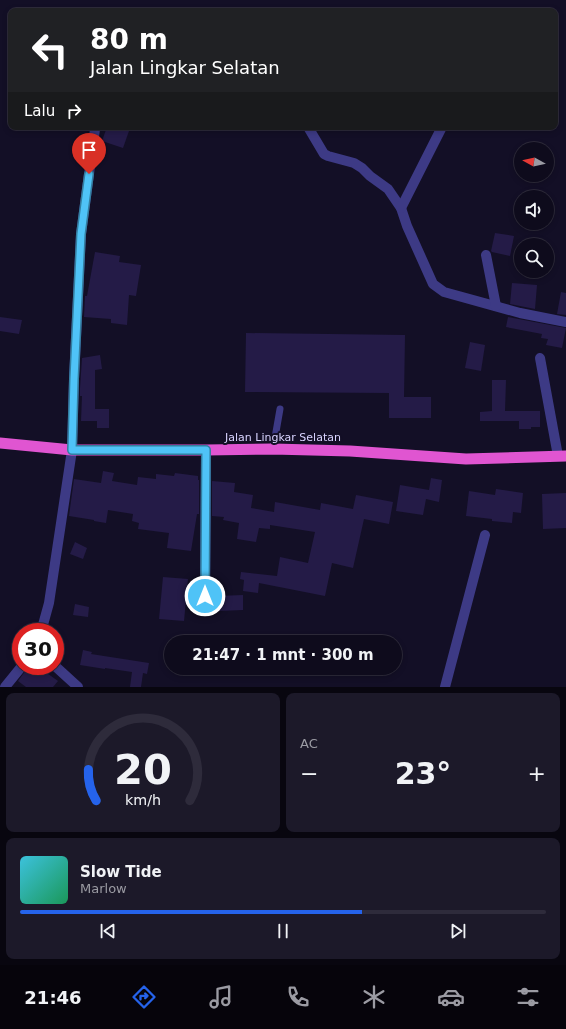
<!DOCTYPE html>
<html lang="id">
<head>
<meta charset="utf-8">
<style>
  :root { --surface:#0e0b1c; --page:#1c1929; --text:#f1f3f6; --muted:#9b9ba3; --line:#2e2b3b; --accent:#2563eb }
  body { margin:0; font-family:"DejaVu Sans",sans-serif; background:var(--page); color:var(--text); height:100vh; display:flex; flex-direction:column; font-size:15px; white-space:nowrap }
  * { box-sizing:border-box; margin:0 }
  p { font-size:13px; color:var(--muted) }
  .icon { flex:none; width:22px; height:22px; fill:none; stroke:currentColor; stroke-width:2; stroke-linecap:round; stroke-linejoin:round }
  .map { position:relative; height:687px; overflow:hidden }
  .side { display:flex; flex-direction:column; gap:6px; padding:6px; background:#08060f; flex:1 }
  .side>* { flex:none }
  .hud { position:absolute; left:8px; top:8px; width:550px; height:122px; border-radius:8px; box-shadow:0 2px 6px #0003,0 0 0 1px var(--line); background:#202124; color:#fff; overflow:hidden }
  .needle { width:26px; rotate:278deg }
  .fabs { position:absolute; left:514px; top:142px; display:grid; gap:8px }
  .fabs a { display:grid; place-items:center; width:40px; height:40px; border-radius:50%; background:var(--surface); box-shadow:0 2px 6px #0003,0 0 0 1px var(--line); font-size:20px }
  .speed { position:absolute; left:12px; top:623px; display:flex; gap:8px; font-size:20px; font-weight:700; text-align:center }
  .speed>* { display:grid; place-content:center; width:52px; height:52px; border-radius:50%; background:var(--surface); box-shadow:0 2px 6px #0003,0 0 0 1px var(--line); line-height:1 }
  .speed .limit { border:6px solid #d22; background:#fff; color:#111 }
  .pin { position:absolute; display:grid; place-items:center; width:34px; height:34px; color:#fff; margin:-41px -17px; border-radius:50% 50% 50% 0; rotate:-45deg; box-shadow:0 0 4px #0007 }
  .pin .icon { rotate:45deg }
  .me { position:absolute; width:44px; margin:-22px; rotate:0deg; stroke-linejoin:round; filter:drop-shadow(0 0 3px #0008) }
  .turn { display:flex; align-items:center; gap:14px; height:84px; padding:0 16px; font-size:18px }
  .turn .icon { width:52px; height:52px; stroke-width:2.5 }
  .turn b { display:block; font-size:28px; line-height:34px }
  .then { display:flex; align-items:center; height:38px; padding:0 16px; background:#0003; gap:8px; font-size:15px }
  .big { font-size:30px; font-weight:700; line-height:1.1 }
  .side .widget { flex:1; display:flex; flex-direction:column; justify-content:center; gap:6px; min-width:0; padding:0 14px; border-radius:8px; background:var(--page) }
  .side .dial { align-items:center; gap:0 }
  .dial svg { height:104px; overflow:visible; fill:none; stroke:var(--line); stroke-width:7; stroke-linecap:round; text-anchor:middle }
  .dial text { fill:var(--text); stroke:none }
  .song { display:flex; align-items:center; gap:12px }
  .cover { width:48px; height:48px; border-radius:6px; background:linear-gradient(135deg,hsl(190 70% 55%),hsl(150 70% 35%)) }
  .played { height:4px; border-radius:2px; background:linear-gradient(90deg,var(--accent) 65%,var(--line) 65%) }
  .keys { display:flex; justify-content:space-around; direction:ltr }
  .heat { display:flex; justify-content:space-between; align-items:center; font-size:22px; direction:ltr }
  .side .tiles { flex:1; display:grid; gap:6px; grid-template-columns:1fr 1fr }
  .widget:last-child { grid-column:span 2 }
  .trip { position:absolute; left:164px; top:635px; width:238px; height:40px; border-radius:20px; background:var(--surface); box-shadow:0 2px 6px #0003,0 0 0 1px var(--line); font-weight:700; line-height:40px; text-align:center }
  .menu { display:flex; height:64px; justify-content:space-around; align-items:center; background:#06040b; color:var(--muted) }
  .menu .icon { width:28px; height:28px }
  .menu .selected { color:var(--accent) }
  .menu b { font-size:18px; color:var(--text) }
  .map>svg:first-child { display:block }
  .building { fill:#241b47 }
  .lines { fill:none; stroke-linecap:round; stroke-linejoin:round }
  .service { stroke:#3d3a85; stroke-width:7 }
  .minor { stroke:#3d3a85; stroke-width:10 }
  .trunk { stroke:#e055d1; stroke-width:11 }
  .route-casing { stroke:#337fa1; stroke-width:10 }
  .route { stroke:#4fc3f7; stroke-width:7 }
  .labels { text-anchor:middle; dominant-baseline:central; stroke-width:4; stroke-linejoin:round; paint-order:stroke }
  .street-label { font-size:11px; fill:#d9d4ff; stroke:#130f26 }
</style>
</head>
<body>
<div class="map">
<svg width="566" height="687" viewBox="0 0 566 687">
  <rect width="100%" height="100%" fill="#130f26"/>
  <!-- building -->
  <g class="building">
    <path d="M107,127H116L129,131L123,148L102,141Z"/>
    <path d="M495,233L514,236L510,256L492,252L491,251Z"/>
    <path d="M95,252L120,256L119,262L141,265L136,296L129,295L127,325L111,323V319L84,317L85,296H87Z"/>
    <path d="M512,283L537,285L535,309L510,304Z"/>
    <path d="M561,292L566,293V315L557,314Z"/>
    <path d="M0,317L22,320L19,334L0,331Z"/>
    <path d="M508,317L566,328L562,348L546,345L548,339L541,338L542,334L506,327Z"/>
    <path d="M246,333L405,335L404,397H431V418H389V393L245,392Z"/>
    <path d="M470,342L485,345L481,371L465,368Z"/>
    <path d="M100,355L102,369L95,370V409H109V428H97V421H81L82,396H80V388L82,358Z"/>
    <path d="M492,380H506L505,411H540V427H531V429H519V421H480V412L492,411Z"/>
    <path d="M103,471L114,473L112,481L137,485L138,477L156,479V474L174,476L175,473L198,476V480H199V514H197L191,551L167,548L169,533L138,529L139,523L132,521L133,514L108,510L106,523L94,521V520L69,516L74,479L101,483Z"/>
    <path d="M431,478L442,480L439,502L426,499L423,515L396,511L400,485L429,490Z"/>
    <path d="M212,481L235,483L234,492L253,495L251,508L274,512L275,502L320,510L321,503L353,509L356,495L393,502L389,524L364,519L353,568L332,563L325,596L259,583L258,593L243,591L244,580L240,579L241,572L277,576L280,557L308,563L315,532L270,525V529L259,528L256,542L237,539L239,523L223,520L224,517L212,516Z"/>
    <path d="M496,489L523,493L521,513L513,512L512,523L492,521V519L466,516L469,491L495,495Z"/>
    <path d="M566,493V528L543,529L542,494Z"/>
    <path d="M75,542L87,548L83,559L70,554Z"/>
    <path d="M163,577L188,579L184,621L159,619Z"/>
    <path d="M243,595V610L218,611V596Z"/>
    <path d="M75,604L89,607L88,617L73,615Z"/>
    <path d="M83,650L92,652L91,654L149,663L147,674L143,673L141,687H130L132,672L105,668V669L80,665Z"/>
    <path d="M29,666H37L58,681L53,687H26L18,681Z"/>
  </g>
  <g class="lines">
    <!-- service -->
    <path class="service" d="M273,449L280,409"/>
    <!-- minor -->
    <g class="minor">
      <path d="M308,127L324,154L328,156L354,163L362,168L370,176L388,189L401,208L407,226L433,284L444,292L520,313L566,322"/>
      <path d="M401,208L442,127"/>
      <path d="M486,255L496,306"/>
      <path d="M540,358L558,456"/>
      <path d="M205,596L206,450"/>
      <path d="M41,632L49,603L72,450L74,379L81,234L95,129"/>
      <path d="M55,666L78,687"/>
      <path d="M5,687L22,666"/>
      <path d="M445,687L485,535"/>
    </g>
    <!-- trunk -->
    <path class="trunk" d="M0,443L72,450H206L273,449L350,451L466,459L566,456"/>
  </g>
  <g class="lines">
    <!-- route casing -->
    <g class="route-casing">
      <path id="route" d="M89,174L81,234L74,379L72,450H206L205,596"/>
    </g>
    <!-- route -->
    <use href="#route" class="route"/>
  </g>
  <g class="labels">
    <!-- street labels -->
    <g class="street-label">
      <text x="283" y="437">Jalan Lingkar Selatan</text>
    </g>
  </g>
</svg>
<div class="fabs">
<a><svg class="needle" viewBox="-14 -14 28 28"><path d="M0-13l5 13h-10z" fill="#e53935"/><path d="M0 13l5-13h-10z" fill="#9b9ba3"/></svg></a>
<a><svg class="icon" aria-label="sound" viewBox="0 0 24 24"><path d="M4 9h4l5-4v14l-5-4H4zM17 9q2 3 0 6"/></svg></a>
<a><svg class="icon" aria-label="search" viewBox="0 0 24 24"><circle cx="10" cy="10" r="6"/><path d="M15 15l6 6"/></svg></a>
</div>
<div class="speed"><div class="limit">30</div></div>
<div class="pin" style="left:89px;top:174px;background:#d93025"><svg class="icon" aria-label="arrive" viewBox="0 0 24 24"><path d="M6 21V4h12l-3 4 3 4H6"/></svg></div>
<svg class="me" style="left:205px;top:596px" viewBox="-20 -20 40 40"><circle r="17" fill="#4fc3f7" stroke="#fff" stroke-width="3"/><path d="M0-11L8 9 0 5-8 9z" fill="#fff"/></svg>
<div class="trip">21:47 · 1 mnt · 300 m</div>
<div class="hud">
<div class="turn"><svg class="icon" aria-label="left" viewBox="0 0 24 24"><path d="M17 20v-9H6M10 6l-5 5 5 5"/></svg><div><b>80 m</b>Jalan Lingkar Selatan</div></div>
<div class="then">Lalu<svg class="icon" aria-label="right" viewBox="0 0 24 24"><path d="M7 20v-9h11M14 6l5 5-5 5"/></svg></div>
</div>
</div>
<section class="side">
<div class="tiles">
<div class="widget dial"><svg viewBox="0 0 100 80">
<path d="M14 69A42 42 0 1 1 86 69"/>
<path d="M14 69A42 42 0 0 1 8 45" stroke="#2563eb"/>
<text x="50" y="56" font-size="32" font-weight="700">20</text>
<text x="50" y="72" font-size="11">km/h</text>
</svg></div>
<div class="widget"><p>AC</p>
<div class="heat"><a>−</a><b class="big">23°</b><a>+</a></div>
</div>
<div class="widget">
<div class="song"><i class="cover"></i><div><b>Slow Tide</b><p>Marlow</p></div></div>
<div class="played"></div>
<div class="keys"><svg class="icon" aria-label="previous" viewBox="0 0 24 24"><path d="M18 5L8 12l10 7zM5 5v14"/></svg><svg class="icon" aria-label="pause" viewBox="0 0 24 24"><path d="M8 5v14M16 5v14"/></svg><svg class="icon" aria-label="next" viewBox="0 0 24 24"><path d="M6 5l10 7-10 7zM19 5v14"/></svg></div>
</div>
</div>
</section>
<nav class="menu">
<b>21:46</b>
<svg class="icon selected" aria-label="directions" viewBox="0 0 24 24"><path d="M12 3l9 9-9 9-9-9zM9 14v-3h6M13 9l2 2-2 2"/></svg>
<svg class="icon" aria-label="music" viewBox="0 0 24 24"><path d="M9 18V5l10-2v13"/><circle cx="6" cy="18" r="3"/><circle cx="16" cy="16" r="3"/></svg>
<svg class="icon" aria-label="phone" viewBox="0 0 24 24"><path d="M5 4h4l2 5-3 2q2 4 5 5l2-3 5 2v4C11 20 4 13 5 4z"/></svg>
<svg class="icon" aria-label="climate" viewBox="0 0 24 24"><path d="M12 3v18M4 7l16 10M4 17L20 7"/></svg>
<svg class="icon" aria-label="car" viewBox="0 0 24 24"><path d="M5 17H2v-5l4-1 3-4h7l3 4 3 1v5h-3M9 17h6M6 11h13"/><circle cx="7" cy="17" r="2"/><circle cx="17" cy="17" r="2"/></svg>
<svg class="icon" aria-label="filters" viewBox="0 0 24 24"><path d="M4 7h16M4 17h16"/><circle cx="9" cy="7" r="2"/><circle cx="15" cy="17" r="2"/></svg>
</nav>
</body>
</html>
